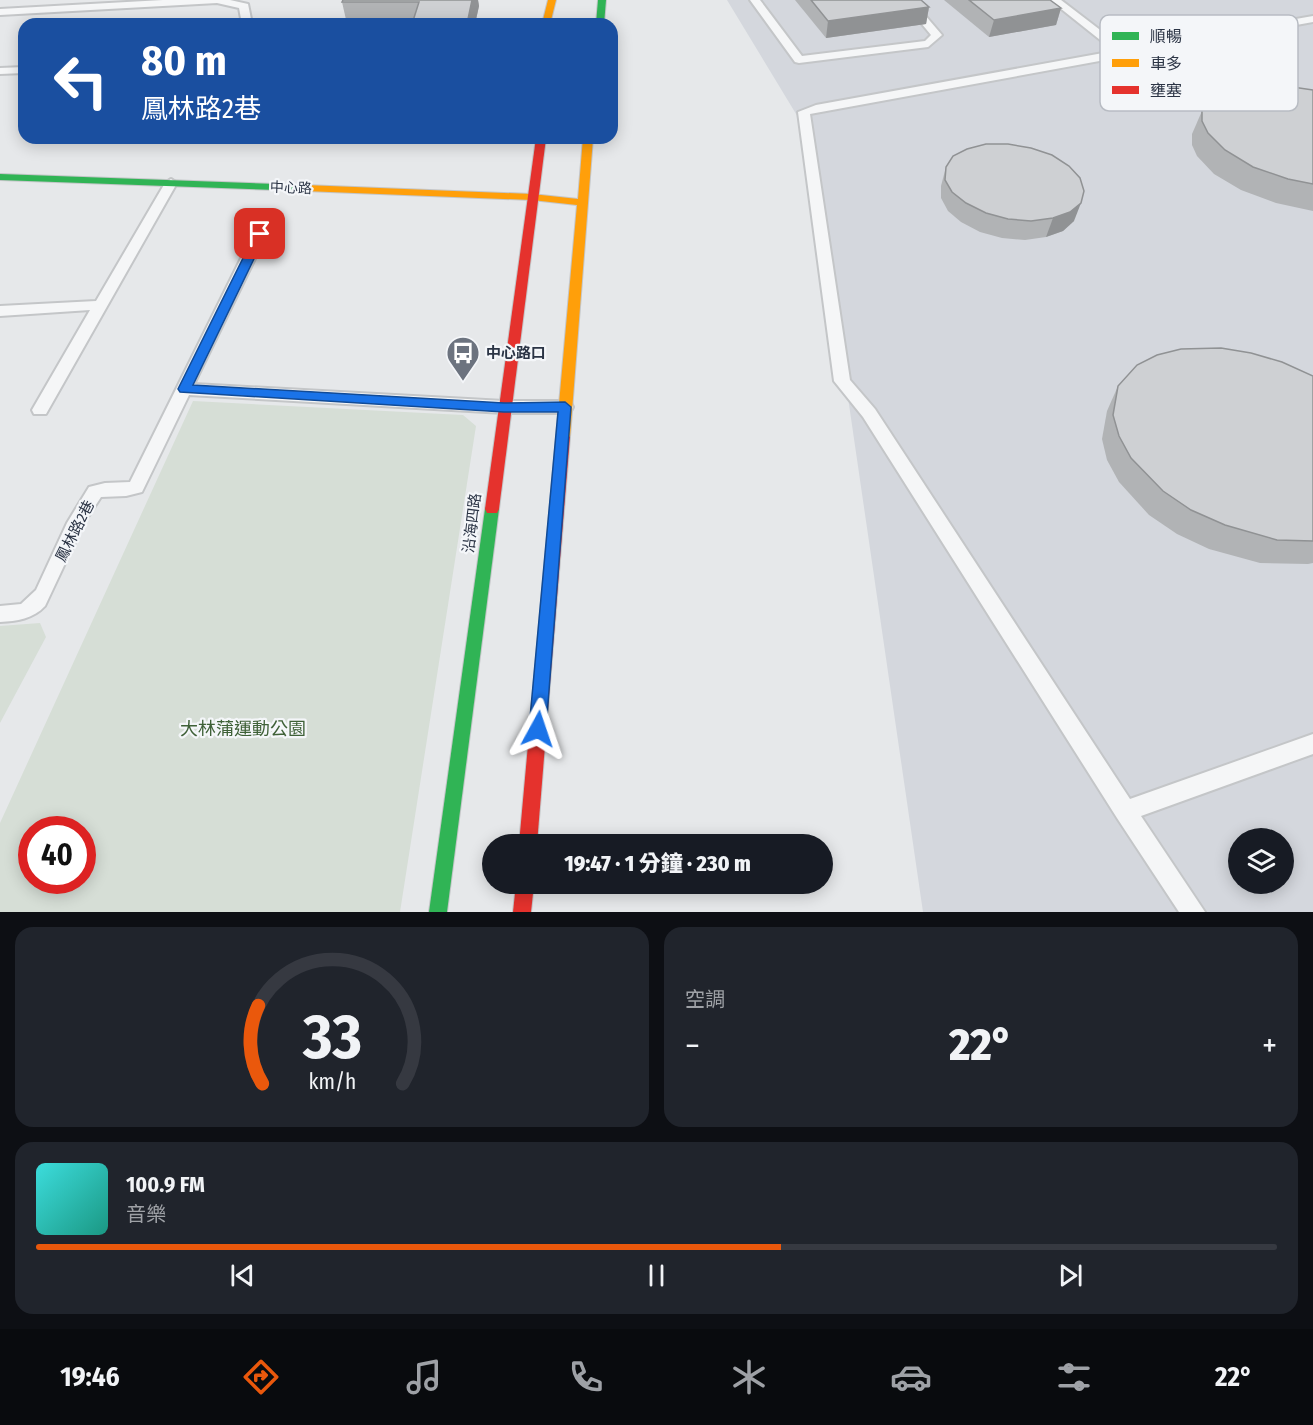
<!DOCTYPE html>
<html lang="zh-TW">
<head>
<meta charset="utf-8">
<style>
  :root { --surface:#171b24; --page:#20242c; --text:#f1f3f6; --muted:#9ea1a6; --line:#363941; --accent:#ea580c }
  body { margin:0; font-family:"Fira Sans Condensed","Noto Sans TC",sans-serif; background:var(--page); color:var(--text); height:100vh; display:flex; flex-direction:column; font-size:22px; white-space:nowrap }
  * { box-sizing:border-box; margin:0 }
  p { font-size:20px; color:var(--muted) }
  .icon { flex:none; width:33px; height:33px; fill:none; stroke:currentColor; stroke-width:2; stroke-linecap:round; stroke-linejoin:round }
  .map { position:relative; height:912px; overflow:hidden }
  .sheet { display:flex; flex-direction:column; gap:15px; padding:15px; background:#0d0f14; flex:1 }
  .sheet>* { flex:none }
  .hud { position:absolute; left:18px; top:18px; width:600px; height:126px; border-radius:18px; box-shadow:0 3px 15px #0003; background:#1a4fa0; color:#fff; overflow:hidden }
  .fabs { position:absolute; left:1228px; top:828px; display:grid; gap:12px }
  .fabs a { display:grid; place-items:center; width:66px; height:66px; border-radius:50%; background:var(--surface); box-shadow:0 3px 15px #0003; font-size:30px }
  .speed { position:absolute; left:18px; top:816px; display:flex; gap:12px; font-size:30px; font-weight:700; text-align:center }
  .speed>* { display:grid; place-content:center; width:78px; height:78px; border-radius:50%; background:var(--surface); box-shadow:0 3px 15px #0003; line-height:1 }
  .speed .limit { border:9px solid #d22; background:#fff; color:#111 }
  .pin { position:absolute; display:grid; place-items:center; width:51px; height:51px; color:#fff; margin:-26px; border-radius:12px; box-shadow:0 3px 9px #0006 }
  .me { position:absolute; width:66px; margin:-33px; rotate:5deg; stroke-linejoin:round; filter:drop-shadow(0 0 4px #0008) }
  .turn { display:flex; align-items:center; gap:21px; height:126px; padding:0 24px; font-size:27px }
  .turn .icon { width:78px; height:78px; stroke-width:2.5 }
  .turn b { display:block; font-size:42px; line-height:51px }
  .big { font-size:45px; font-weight:800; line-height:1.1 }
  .sheet .widget { flex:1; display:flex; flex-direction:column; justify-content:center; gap:9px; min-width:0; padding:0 21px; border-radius:18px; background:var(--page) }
  .sheet .dial { align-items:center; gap:0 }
  .dial svg { height:156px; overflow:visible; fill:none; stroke:var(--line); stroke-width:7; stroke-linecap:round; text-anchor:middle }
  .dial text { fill:var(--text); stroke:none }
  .song { display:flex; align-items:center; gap:18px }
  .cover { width:72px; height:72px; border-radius:9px; background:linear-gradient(135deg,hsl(180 70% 55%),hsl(170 70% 35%)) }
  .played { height:6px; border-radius:3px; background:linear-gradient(90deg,var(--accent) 60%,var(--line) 60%) }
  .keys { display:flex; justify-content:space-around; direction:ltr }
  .heat { display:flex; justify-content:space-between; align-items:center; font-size:33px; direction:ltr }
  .sheet .tiles { flex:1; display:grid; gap:15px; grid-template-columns:1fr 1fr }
  .widget:last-child { grid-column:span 2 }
  .trip { position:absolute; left:482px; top:834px; width:351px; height:60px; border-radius:30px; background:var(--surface); box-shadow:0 3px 15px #0003; font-weight:800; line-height:60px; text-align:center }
  .menu { display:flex; height:96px; justify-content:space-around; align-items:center; background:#090b0e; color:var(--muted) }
  .menu .icon { width:42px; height:42px }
  .menu .current { color:var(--accent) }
  .menu b { font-size:27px; color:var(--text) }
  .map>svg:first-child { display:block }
  .built { fill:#d4d7dd; fill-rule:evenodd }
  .green { fill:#d6ded6; fill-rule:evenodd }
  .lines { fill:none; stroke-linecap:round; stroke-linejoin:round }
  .lane-casing { stroke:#c4c6c8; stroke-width:4 }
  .fast-casing { stroke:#c4c6c8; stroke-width:2 }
  .slow-casing { stroke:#c4c6c8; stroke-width:2 }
  .jam-casing { stroke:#c4c6c8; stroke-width:2 }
  .lane { fill:#f5f6f7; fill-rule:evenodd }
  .fast { fill:#30b455; fill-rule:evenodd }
  .slow { fill:#ff9f0a; fill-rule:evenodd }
  .jam { fill:#e5322d; fill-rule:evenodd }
  .wall { fill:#b1b3b5 }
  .shaded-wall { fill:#909294 }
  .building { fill:#ced0d3; stroke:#909294; stroke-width:1.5 }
  .route { fill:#1a73e8; stroke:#114b97; stroke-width:1.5 }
  .labels { text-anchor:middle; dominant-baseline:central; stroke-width:4.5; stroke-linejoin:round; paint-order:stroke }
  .far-street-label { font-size:14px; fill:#2b3445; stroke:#f4f6f9 }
  .poi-label { font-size:15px; font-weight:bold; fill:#2b3445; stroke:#f4f6f9; text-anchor:start }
  .street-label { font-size:15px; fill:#2b3445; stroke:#f4f6f9 }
  .near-park-label { font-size:18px; fill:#3f6138; stroke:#f4f6f9 }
  .key { fill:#f4f6f9; stroke:#b8bcc3; stroke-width:1.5 }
  .key-label { font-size:16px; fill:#2b3445 }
</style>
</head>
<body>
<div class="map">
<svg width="1313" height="912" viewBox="0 0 1313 912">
  <rect width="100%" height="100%" fill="#e6e8ea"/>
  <!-- built -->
  <path class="built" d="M727,0H1313V912H923L810,137ZM1239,838H1284V884H1239Z"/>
  <!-- green -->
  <g class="green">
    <path d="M193,401L463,415L476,426L400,912H0V823ZM32,830H82V880H32Z"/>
    <path d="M40,623L46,637L0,723V626Z"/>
  </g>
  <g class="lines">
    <!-- lane casing -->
    <g class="lane-casing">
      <g id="lane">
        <path d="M163,0H230L248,4L252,24H242L239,8L217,3L0,15V9Z"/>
        <path d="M750,0H760L802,56L925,41L931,35L902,0H912L942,35L928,47L799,63L795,62Z"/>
        <path d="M1050,0H1061L1125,49L1313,16V22L810,114L850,380L875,409L1130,799L1313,734V754L1141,816L1205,912H1179L1117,818L863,417L834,381L798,112L816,105L1114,51Z"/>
        <path d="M24,67V73L0,74V68Z"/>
        <path d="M171,179L177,183L46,414H34L32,410L90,310L0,316V306L96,301L165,183Z"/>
        <path d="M260,230L267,234L194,384L504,401H565L571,403L573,407L571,411L565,413H504L189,395L142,492L126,496L101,497L84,523L45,606C33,619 17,621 0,622V606L21,604L36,590L67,523L89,487L105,483L130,482L253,234Z"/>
      </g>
    </g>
    <!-- fast casing -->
    <g class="fast-casing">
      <g id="fast">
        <path d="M598,0H606L604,24H596Z"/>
        <path d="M0,174L305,185L310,188L305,191L0,180Z"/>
        <path d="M492,504L497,505L499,509L447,912H429L485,509L487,505Z"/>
      </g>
    </g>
    <!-- slow casing -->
    <g class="slow-casing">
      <g id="slow">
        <path d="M548,0H556L550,24H542Z"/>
        <path d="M583,138H593L570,437L563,442L556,437L577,205L532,200L305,191L300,188L305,185L532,194L578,199Z"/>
      </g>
    </g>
    <!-- jam casing -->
    <g class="jam-casing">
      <g id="jam">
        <path d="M536,138H546L499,509L497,513H487L485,509Z"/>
        <path d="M563,432L570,437L537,844H519L556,437Z"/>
        <path d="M516,884H534L531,912H513Z"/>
      </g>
    </g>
    <!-- lane -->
    <use href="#lane" class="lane"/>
    <!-- fast -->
    <use href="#fast" class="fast"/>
    <!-- slow -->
    <use href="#slow" class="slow"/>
    <!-- jam -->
    <use href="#jam" class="jam"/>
  </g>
  <!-- wall -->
  <g class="wall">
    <path d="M478,0L479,6L475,24H347L342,2Z"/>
    <path d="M795,0H921L929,7L926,24L826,38Z"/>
    <path d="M944,0H1050L1061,8L1056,25L989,37Z"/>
    <path d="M1313,90V211L1276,203L1241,190L1214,174L1197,156L1192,145V134L1202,111Z"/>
    <path d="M946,167L1074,221L1063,231L1046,237L1025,240L1002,238L980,232L961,222L948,211L941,198V186Z"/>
    <path d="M1313,376V563L1308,564L1260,563L1209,549L1177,534L1149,515L1119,482L1107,460L1102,439L1107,411L1118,386Z"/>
  </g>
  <!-- shaded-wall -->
  <g class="shaded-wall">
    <path d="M472,0H478L479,6L475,24H467Z"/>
    <path d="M929,7L926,24L826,38L828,21Z"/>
    <path d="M1061,8L1056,25L989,37L994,20Z"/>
    <path d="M1081,203L1074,221L1063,231L1046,237L1053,218Z"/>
  </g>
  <!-- building -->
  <g class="building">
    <path d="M343,0H472L467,24H412L419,2H342Z"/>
    <path d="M811,0H921L929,7L828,21Z"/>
    <path d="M969,0H1050L1061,8L994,20Z"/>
    <path d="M1279,85L1313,90V184L1288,179L1253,167L1225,150L1208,133L1202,121V111L1211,97L1239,86Z"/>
    <path d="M986,144H1008L1031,148L1052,155L1069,166L1080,178L1084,191L1081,203L1070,212L1053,218L1031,221L1008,219L986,213L966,203L952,192L945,180L946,167L953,156L967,149Z"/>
    <path d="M1221,348L1251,353L1282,362L1313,376V541L1277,540L1225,525L1191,510L1163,491L1131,458L1119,436L1113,415L1118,386L1137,365L1157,355L1181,349Z"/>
  </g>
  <!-- route -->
  <path class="route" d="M260,230L266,234L193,385L504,403L565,402L571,407L546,729L544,735L538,737L532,735L529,729L558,412H504L180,392L178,389L255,234Z"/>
  <!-- icons -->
  <defs>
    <g id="bus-pin" transform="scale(1.725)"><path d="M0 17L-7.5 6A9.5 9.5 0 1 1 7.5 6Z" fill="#6c737f" stroke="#f4f6f9"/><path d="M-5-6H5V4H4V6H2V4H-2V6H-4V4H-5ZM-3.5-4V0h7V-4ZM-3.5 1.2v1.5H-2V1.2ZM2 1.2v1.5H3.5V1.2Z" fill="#fff"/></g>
  </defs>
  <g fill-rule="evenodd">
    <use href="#bus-pin" x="463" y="353"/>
  </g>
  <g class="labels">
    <!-- far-street labels -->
    <g class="far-street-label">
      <text transform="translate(291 188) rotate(2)">中心路</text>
    </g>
    <!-- poi labels -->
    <g class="poi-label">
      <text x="486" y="353">中心路口</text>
    </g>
    <!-- street labels -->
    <g class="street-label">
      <text transform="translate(472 523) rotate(-83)">沿海四路</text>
      <text transform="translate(75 531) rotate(-63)">鳳林路2巷</text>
    </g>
    <!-- near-park labels -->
    <g class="near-park-label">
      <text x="243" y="729">大林蒲運動公園</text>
    </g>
  </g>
  <!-- legend -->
  <rect x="1100" y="15" width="198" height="96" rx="9" class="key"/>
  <rect x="1112" y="32" width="27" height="8" fill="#30b455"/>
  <rect x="1112" y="59" width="27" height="8" fill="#ff9f0a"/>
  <rect x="1112" y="86" width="27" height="8" fill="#e5322d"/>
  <g class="key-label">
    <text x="1150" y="42">順暢</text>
    <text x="1150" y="69">車多</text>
    <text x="1150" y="96">壅塞</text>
  </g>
</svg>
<div class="fabs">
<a><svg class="icon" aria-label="layers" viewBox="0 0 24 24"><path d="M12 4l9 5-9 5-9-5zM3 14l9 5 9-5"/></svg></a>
</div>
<div class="speed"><div class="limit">40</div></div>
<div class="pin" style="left:260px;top:234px;background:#d93025"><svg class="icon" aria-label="arrive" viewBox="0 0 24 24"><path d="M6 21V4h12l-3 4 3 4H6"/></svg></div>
<svg class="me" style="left:538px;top:729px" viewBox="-20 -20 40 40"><path d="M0-17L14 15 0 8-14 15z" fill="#1a73e8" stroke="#fff" stroke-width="4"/></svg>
<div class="trip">19:47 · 1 分鐘 · 230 m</div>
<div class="hud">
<div class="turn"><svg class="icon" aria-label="left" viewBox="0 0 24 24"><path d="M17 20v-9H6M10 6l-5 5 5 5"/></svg><div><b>80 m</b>鳳林路2巷</div></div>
</div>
</div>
<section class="sheet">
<div class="tiles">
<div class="widget dial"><svg viewBox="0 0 100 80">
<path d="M14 69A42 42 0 1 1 86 69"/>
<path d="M14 69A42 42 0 0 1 12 29" stroke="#ea580c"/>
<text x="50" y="56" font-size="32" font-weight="700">33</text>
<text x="50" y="72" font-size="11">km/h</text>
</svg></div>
<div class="widget"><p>空調</p>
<div class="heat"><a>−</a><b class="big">22°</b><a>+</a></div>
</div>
<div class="widget">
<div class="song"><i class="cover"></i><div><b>100.9 FM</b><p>音樂</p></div></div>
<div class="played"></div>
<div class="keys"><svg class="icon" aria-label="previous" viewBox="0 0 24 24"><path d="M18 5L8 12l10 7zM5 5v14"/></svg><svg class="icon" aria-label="pause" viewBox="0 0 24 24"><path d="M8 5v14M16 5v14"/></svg><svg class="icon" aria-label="next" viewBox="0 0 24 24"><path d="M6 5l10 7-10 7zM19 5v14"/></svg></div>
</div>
</div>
</section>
<nav class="menu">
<b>19:46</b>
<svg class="icon current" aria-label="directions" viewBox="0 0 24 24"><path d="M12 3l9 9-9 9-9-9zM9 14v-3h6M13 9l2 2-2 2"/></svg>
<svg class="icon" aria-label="music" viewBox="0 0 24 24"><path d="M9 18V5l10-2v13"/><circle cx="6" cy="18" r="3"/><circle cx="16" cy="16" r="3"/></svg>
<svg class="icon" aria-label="phone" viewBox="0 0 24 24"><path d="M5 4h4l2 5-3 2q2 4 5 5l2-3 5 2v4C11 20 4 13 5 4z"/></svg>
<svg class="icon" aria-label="climate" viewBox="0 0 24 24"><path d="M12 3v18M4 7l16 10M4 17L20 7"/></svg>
<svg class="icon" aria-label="car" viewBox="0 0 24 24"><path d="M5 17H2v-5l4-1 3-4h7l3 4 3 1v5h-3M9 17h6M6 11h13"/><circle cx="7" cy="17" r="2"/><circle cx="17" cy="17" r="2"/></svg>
<svg class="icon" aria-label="filters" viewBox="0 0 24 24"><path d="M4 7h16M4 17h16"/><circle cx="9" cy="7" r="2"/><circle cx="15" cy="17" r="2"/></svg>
<b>22°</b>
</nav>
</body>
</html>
